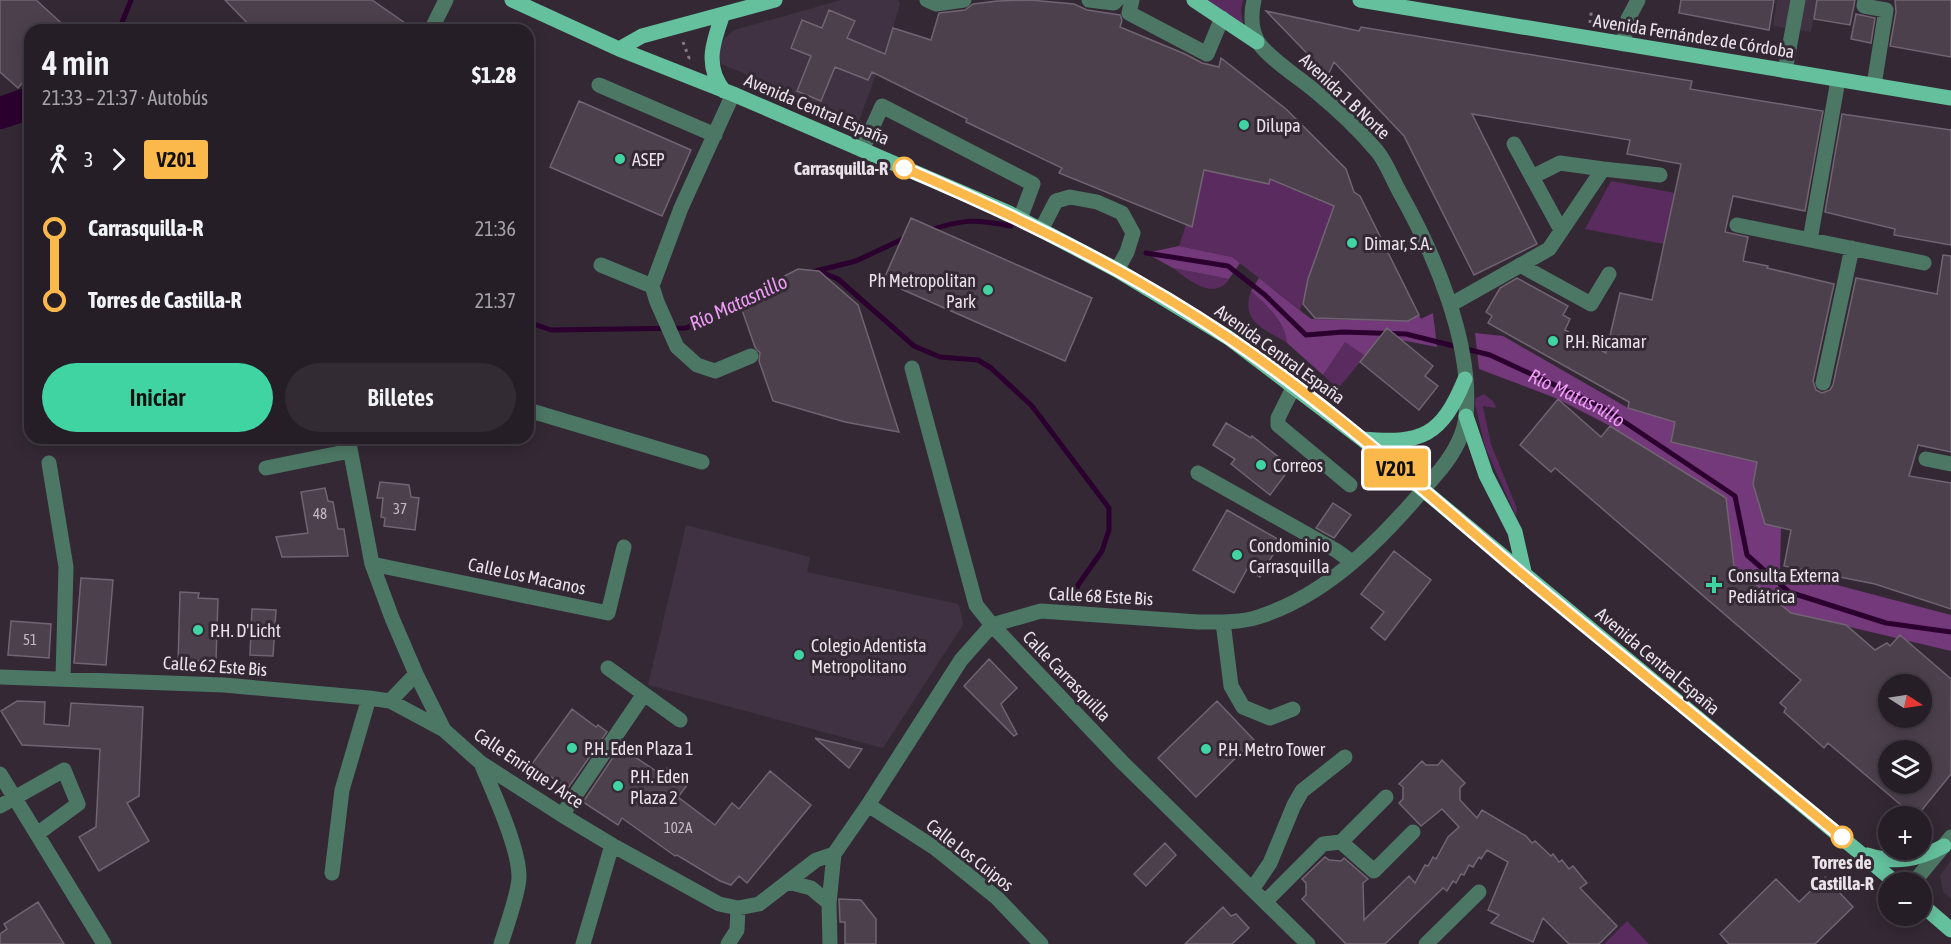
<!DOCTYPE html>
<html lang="es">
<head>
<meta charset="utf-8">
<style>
  :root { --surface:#261e27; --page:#322b33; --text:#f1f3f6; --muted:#a4a2a7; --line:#423c44; --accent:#3fd4a2 }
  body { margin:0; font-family:"Asap Condensed",sans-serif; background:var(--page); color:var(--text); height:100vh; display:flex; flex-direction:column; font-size:22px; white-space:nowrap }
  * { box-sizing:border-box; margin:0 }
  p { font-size:20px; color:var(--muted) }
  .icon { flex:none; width:33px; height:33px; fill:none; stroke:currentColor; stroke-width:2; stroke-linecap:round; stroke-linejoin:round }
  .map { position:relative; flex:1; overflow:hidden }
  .side { position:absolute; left:24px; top:24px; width:510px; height:420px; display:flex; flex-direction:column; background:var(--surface); border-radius:18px; box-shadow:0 3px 15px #0003,0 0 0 2px var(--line) }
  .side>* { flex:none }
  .badge { padding:0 12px; border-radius:4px; font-size:21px; line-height:39px }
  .needle { width:39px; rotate:102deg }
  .buttons { position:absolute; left:1878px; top:674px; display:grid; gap:12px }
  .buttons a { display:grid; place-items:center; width:54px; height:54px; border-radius:50%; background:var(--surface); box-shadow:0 3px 15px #0003,0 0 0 2px var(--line); font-size:30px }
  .map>.badge { position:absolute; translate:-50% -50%; box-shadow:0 0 0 3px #fff }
  .legs { display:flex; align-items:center; gap:9px; height:66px; padding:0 18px; font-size:20px }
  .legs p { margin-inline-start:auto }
  .summary { display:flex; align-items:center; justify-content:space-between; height:102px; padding:0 18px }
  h1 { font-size:33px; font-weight:600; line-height:45px }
  .primary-button { display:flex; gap:12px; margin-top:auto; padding:12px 18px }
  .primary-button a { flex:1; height:69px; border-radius:36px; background:var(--accent); color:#111; font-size:24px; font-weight:600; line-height:69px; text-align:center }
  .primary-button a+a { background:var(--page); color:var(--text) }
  ul { padding:0 18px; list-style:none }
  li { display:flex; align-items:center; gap:21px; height:72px; font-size:22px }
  li i { display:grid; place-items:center; width:9px; height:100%; margin:0 8px; background:currentColor }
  li i::after { content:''; width:15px; height:15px; margin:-8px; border:4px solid; border-radius:50%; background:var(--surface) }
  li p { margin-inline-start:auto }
  li:first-child i { background:linear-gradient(#0000 50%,currentColor 0) }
  li:last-child i { background:linear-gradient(currentColor 50%,#0000 0) }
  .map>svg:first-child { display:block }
  .built { fill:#403242 }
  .green { fill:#5a2b5e }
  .forest { fill:#74397a }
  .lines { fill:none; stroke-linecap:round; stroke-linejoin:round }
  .stream { stroke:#2b002f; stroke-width:5 }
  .river { stroke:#2b002f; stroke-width:32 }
  .building { fill:#4c404d; stroke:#716472; stroke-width:1.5; fill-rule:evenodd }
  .path { stroke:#837a84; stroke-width:3; stroke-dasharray:3 4.5; stroke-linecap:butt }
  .minor { stroke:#4d7765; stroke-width:15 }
  .major { stroke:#65c19d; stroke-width:15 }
  .line-1-casing { stroke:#fff; stroke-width:14 }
  .line-1 { stroke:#fcb94b; stroke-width:9 }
  .poi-dot { fill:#3fd4a2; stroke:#332834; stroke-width:2 }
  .stop-1-dot { fill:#fff; stroke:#fcb94b; stroke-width:3 }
  .labels { text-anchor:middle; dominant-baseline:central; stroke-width:6; stroke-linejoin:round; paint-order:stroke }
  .number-label { font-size:15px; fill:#c2bac2 }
  .street-label { font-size:18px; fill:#e9e2e9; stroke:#332834 }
  .poi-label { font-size:18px; fill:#e9e2e9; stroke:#332834; text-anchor:start }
  .stop-label { font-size:18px; font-weight:bold; fill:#e9e2e9; stroke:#332834; text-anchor:end }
  .water-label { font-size:20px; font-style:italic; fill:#ed9af5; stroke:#332834 }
</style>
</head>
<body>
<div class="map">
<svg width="1951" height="944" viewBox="0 0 1951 944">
  <rect width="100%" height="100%" fill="#332834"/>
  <path class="built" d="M841 0H898L900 4 893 28 859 121 721 64 718 49 724 39 734 30Z
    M1777 0H1817L1811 32 1773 26Z
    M686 525 810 557 807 572 959 604 963 625 883 748 648 685Z
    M1951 860V899L1943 892 1940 876Z"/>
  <path class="green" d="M1203 0H1243L1241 10 1243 24Z
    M1204 170 1269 184 1270 179 1334 206 1300 310 1232 257 1179 246Z
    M1611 181 1675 193 1664 244 1585 229Z
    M1173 268 1229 279C1215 302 1187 279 1173 268Z
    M1251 291C1267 306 1285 321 1287 343 1265 329 1240 322 1251 291Z
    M1345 341 1365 356 1338 389 1323 375Z
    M1484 394 1493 401 1496 408 1483 406 1491 444 1517 509 1516 516 1485 447 1475 404 1476 398Z
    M1627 921 1649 944H1604Z"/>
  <path class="forest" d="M1179 246 1232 257 1240 263 1229 279 1173 268 1146 253Z
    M1259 278 1311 319 1408 321 1419 315 1421 319 1433 313 1437 347 1401 340 1379 338 1365 356 1345 342 1323 375 1287 343C1285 321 1267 306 1251 291Z
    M1475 333 1503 336 1628 408 1675 422 1671 442 1757 462 1753 484 1765 524 1781 528 1780 570 1951 615V651L1791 613 1734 566 1726 498 1610 426 1558 399 1479 369Z"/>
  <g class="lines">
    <g class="stream">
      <path d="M119 30 131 0"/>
      <path d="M928 231C962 219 975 219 1011 226"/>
      <path id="s1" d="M1146 253 1228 266 1265 295 1306 335 1343 332 1406 334 1490 355 1602 407 1735 496 1747 555 1789 592 1886 623 1951 632"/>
      <path d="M819 271 838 279 914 346 940 357 978 360 991 368 1032 406 1109 508V530L1102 551 1078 585 1075 598"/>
      <path d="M812 272 856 261 907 237"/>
      <path d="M528 322 551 330 686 328 740 304 767 287"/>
    </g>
    <path class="river" d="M0 113 30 103"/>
  </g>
  <path class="building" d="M0 0H36L69 30H30V74L18 88 0 72Z
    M225 0H372L415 30H254Z
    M1030 0 1074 4 1087 10 1120 15 1122 20 1120 27 1185 54 1202 63 1219 67 1221 58 1286 109 1346 169 1354 192 1360 196 1419 315 1408 321 1315 318 1303 304 1308 279 1334 206 1270 179 1269 184 1204 170 1192 227 1059 173 1062 168 966 122 967 119 872 72 868 80 835 67 821 101 797 91 811 56 791 48 802 20 822 28 829 10 855 21 847 38 885 54 893 28 931 40 939 13 965 10 973 4 997 1Z
    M1681 0H1774L1769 30 1679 13Z
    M1817 0H1855L1850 25 1814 19Z
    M1895 0H1951V57L1890 46 1896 12Z
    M1266 11 1359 31 1361 27 1692 81 1690 89 1823 111 1805 211 1733 196 1725 232 1748 237 1743 261 1768 266 1767 268 1834 284 1813 381 1816 390 1822 393 1830 390 1833 385 1856 278 1937 294 1943 255 1951 256V452L1918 445 1909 476 1951 483V609L1875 584 1784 566 1791 530 1765 524 1753 484 1757 462 1671 442 1675 422 1628 408 1629 402 1488 323 1492 316 1486 312 1500 288 1517 278 1568 306 1563 315 1570 319 1565 330 1606 353 1620 293 1652 300 1681 164 1627 154 1630 140 1472 114 1537 244 1474 275 1404 136 1334 62 1328 75Z
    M1856 14 1875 18 1871 43 1851 39Z
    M579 101 691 150 662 216 550 167Z
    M1842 114 1951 130V245L1894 235 1895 229 1825 212Z
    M911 218 1092 298 1065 361 883 281Z
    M798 269 819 271 858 305 899 432 845 422 773 401 759 361 760 353 755 347 742 310 767 285Z
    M1387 328 1433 366 1425 376 1438 386 1419 410 1360 362Z
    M1558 399 1601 437 1610 426 1726 498 1734 566 1791 613 1846 625 1875 650 1887 643 1890 646 1900 635 1951 679V774L1917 816H1914L1828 743 1824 748 1784 712 1786 708 1780 703 1801 680 1555 468 1551 472 1520 445ZM1888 684H1922V717H1888ZM1888 750H1922V783H1888Z
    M1226 423 1251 438 1252 436 1291 467 1270 495 1231 464 1235 459 1213 445Z
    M380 482 409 485 411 497 419 498 415 530 384 526 385 518 381 517 383 498H377Z
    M325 488 328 501 333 502 338 529H344L348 556 282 557 276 537 308 533 301 492Z
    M1333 503 1351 515 1334 538 1316 528Z
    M1227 510 1281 541 1260 577 1247 569 1234 593 1193 570Z
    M1394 551 1431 580 1385 640 1371 628 1384 612 1361 594Z
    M81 578 113 580 106 665 74 663Z
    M180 592 199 593 198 598 218 599 216 661H201L178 664Z
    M252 609 276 610 273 656 250 655Z
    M11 621 51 624 49 658 8 655Z
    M989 659 1017 688 1001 704 1017 734 1014 736 964 686Z
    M17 701 45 702 44 724 69 726 71 703 143 707 139 796 127 803 149 841 99 871 79 837 96 827 100 749 22 745 1 711Z
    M1217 701 1254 740 1196 797 1158 758Z
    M572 709 596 727 598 725 607 732 568 788 532 764Z
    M815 738 862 749 849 768Z
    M620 747 662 775 667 768 688 784 678 797 715 825 732 803 739 809 770 771 811 805 747 883 739 876 731 885 720 881 677 855 675 856 622 818 618 825 583 802Z
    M1442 760 1465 783 1460 788V800L1477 818 1482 810 1526 836 1532 843 1535 841 1551 856 1553 854 1559 862 1562 860 1569 869 1573 866 1587 883 1580 888 1617 926 1599 944H1569L1543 918 1533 942 1491 923 1499 915 1488 910 1508 862 1487 850 1481 859 1479 857 1473 867 1469 865 1464 875 1461 874 1456 883 1453 881 1447 891 1443 888 1385 944H1346L1302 899 1306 895V883L1302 879 1325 857 1329 860 1341 861 1344 858 1368 879 1363 883 1364 920 1409 876 1415 883 1425 865 1428 866 1433 857 1436 859 1448 837 1459 827 1442 809 1421 826 1399 803 1403 799V787L1399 784 1422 761 1426 765H1438Z
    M1165 843 1176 855 1146 886 1134 874Z
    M1825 877 1853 907 1815 944H1729L1720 934 1776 879 1799 902Z
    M839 899 861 900 876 919V944H845V922H840Z
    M38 902 64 944H0V934L7 929 4 924Z
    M1223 907 1231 916 1236 914 1249 928 1232 944H1185Z"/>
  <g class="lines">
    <path class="path" d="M1590 23 1591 14 1604 16
      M683 42 689 58 686 60"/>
    <path class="minor" d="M927 0 936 4 964 0
      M1089 0 1114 3 1117 0
      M1132 0 1129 13 1207 54 1222 18
      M1865 0 1864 6 1886 10 1874 85
      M431 30 446 0
      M1623 44 1628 19 1638 0
      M1785 71 1798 0
      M599 85 715 135
      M733 94 681 208 652 286 657 302 677 347 697 365 715 371 751 356
      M1514 144 1561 230
      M862 150 882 106 1033 184 1020 219
      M1532 177 1560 163 1603 169
      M1737 225 1924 263
      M1041 230 1056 201 1070 197 1097 202 1122 213 1133 233 1127 252 1117 270
      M1810 240 1838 80
      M601 265 652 286
      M1520 265 1591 304 1609 274
      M1450 305 1549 249 1603 169 1660 175
      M912 368 976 605 992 625 1122 762 1308 944
      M1823 383 1852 248
      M1294 386 1278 418V425L1350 485
      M528 410 702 462
      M348 438 372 564 392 618 416 674 444 730 481 763 562 815 612 845 719 904 738 908 759 904 816 860 834 854
      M1926 459 1951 464
      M49 463 66 567 63 678
      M266 468 350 451
      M1198 473 1337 551 1352 562
      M372 564 608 613 624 547
      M1223 622 1231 686 1243 707 1270 718 1293 709
      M608 668 680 720
      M0 677 224 685 369 698 390 701 444 730
      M390 701 416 674
      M481 763C493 792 519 847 519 877 519 892 506 928 501 944
      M0 774 104 944
      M868 805 935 848 997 898 1041 944
      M0 806 64 770 78 804 37 834
      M562 815 644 694
      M1341 842 1374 871 1413 832
      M332 873 342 790 369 698
      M788 882 811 888 829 903
      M1914 882 1951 837
      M1253 888 1270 863 1294 805 1302 791 1345 757
      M1266 901 1323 844 1341 842 1386 797
      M583 944 612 845
      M728 944 737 930 738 908
      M830 944 829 903 834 854 868 805 961 660 992 625 1041 611 1198 622C1217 622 1240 623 1258 617 1335 593 1391 528 1441 469 1453 454 1464 435 1466 416 1473 343 1434 253 1399 191 1392 178 1386 162 1377 151 1359 130 1337 109 1315 91 1301 79 1264 55 1257 40 1251 28 1251 13 1254 0
      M1426 944 1479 892"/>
    <path class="major" d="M512 0 619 49 733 94 1009 213 1117 270 1229 338 1362 439 1895 882
      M1194 0 1257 42
      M1360 0 1951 98
      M723 14C713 42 704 66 724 91
      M619 49 642 36 775 0
      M1466 416 1486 475 1515 532 1525 576
      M1362 439C1422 444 1441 437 1465 379
      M1867 855C1895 864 1918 860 1944 846
      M1922 905 1951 930"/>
  </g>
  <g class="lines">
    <defs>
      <path id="line-1" d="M904 168C1016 216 1127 269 1229 338 1333 408 1427 494 1523 575 1629 663 1736 750 1842 837"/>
    </defs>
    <use href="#line-1" class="line-1-casing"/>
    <use href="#line-1" class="line-1"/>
  </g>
  <g class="poi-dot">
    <circle cx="1244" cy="125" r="6"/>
    <circle cx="620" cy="159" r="6"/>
    <circle cx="1352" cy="243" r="6"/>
    <circle cx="988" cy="290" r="6"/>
    <circle cx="1553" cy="341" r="6"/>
    <circle cx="1261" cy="465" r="6"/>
    <circle cx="1237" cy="555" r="6"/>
    <path d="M1711 576h6v6h6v6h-6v6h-6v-6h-6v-6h6z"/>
    <circle cx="198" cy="630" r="6"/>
    <circle cx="799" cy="655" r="6"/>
    <circle cx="572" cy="748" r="6"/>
    <circle cx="1206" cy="749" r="6"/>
    <circle cx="618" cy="786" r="6"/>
  </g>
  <g class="stop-1-dot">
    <circle cx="904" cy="168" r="10"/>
    <circle cx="1842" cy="837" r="10"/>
  </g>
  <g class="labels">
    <g class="number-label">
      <text x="400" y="508">37</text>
      <text x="320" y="513">48</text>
      <text x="30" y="639">51</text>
      <text x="678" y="827">102A</text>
    </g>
    <g class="street-label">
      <text transform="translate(1694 36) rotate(9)">Avenida Fernández de Córdoba</text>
      <text transform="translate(1345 96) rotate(43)">Avenida 1 B Norte</text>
      <text transform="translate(817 109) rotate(23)">Avenida Central España</text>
      <text transform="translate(1280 354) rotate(36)">Avenida Central España</text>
      <text transform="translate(527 576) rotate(12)">Calle Los Macanos</text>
      <text transform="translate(1101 596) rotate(3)">Calle 68 Este Bis</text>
      <text transform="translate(1658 661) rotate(40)">Avenida Central España</text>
      <text transform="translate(215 666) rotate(4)">Calle 62 Este Bis</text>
      <text transform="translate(1067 676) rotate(46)">Calle Carrasquilla</text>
      <text transform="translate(529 768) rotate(34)">Calle Enrique J Arce</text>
      <text transform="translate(970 855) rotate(38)">Calle Los Cuipos</text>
    </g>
    <g class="poi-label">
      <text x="1256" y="125">Dilupa</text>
      <text x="632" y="159">ASEP</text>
      <text x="1364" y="243">Dimar, S.A.</text>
      <text x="976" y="280" text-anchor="end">Ph Metropolitan<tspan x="976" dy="21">Park</tspan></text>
      <text x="1565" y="341">P.H. Ricamar</text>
      <text x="1273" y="465">Correos</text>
      <text x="1249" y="545">Condominio<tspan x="1249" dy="21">Carrasquilla</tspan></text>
      <text x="1728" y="575">Consulta Externa<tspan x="1728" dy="21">Pediátrica</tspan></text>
      <text x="210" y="630">P.H. D'Licht</text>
      <text x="811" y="645">Colegio Adentista<tspan x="811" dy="21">Metropolitano</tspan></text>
      <text x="584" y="748">P.H. Eden Plaza 1</text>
      <text x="1218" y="749">P.H. Metro Tower</text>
      <text x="630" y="776">P.H. Eden<tspan x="630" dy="21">Plaza 2</tspan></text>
    </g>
    <g class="stop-label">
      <text x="888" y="168">Carrasquilla-R</text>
      <text x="1842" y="862" text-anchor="middle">Torres de<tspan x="1842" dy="21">Castilla-R</tspan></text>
    </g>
    <g class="water-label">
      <text transform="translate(738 302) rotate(-25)">Río Matasnillo</text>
      <text stroke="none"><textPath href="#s1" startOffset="471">Río Matasnillo</textPath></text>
    </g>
  </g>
</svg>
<div class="buttons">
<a><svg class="needle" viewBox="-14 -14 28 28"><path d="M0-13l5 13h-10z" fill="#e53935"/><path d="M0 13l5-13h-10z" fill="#a4a2a7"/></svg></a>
<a><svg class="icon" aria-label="layers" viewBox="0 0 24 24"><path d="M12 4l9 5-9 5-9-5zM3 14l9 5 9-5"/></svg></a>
<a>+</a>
<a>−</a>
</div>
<b class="badge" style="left:1396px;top:468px;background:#fcb94b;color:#111">V201</b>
<section class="side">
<div class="summary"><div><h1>4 min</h1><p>21:33 – 21:37 · Autobús</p></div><b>$1.28</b></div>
<div class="legs"><svg class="icon" aria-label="walk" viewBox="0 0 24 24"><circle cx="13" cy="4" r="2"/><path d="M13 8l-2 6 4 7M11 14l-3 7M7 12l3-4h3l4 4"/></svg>3<svg class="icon" aria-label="forward" viewBox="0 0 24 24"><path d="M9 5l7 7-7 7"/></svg><b class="badge" style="background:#fcb94b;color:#111">V201</b></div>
<ul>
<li><i style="color:#fcb94b"></i><b>Carrasquilla-R</b><p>21:36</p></li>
<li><i style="color:#fcb94b"></i><b>Torres de Castilla-R</b><p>21:37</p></li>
</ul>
<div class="primary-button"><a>Iniciar</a><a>Billetes</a></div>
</section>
</div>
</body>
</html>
